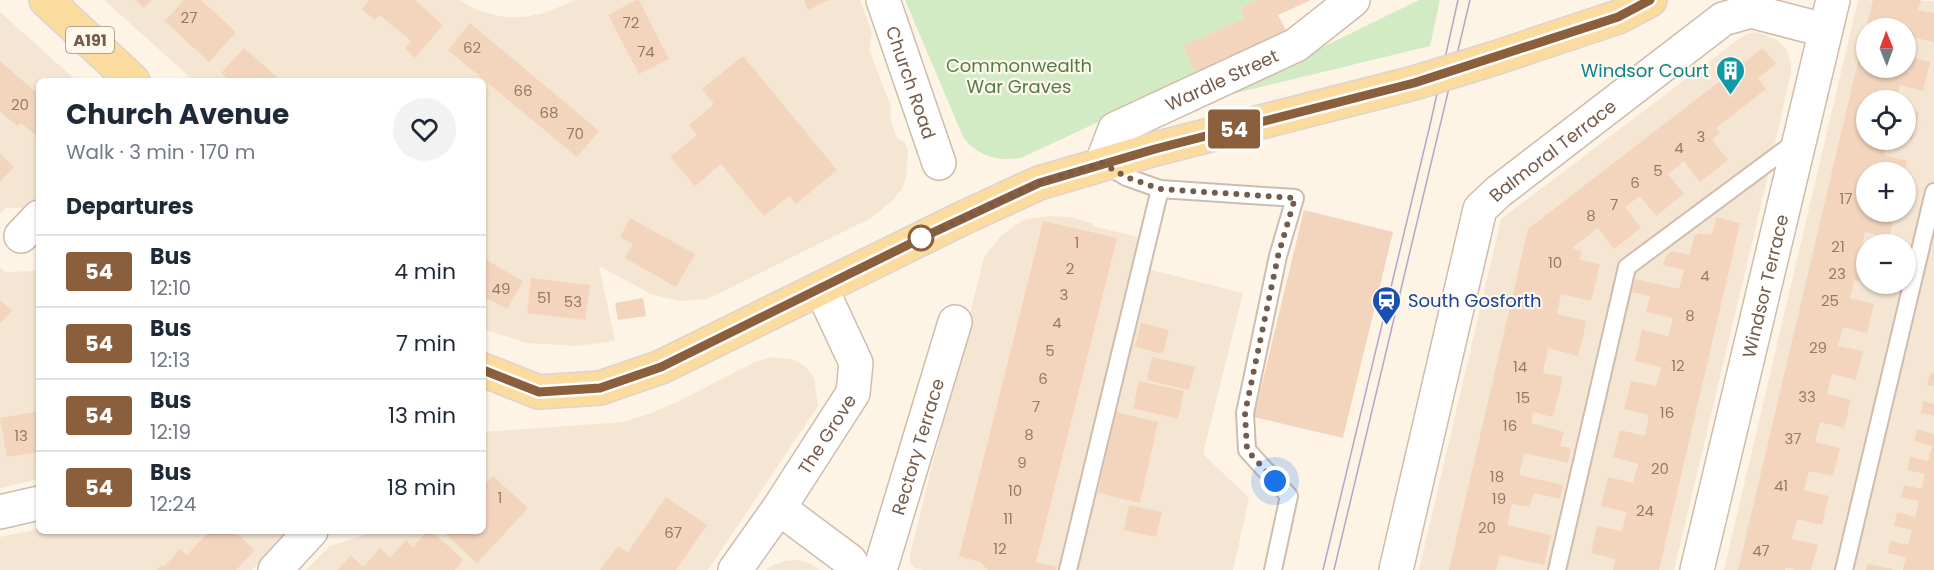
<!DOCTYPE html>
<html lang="en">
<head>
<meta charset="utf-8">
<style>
  :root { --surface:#fff; --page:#f2f2f3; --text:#1f2937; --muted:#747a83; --line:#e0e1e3 }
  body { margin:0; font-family:Poppins,sans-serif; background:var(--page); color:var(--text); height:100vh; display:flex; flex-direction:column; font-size:22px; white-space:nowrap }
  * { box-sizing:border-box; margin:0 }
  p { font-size:20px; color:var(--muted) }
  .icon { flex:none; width:33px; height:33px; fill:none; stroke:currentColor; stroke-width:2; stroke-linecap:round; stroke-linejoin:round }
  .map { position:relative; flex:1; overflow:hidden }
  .side { position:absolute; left:36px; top:78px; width:450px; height:456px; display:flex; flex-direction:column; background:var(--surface); border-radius:9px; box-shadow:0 2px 4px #0004 }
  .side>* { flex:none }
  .badge { padding:0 12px; border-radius:4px; font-size:21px; line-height:39px }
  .needle { width:39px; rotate:359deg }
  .buttons { position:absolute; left:1856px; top:18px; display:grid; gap:12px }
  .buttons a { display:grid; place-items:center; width:60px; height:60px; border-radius:50%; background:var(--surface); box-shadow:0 2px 4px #0004; font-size:30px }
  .you { position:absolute; width:30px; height:30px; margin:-15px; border:4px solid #fff; border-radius:50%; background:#1a73e8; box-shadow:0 0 0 9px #1a73e833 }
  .map>.badge { position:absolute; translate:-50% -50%; box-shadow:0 0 0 3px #fff }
  h2 { padding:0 30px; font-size:22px; line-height:54px }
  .round { display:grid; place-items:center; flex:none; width:63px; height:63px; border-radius:32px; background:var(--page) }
  .summary { display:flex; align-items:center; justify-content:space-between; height:102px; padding:0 30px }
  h1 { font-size:28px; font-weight:700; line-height:45px }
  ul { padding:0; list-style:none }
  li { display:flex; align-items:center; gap:18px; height:72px; padding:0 30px; border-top:2px solid var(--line) }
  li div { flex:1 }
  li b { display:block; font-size:22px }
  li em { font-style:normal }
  li .badge { min-width:66px; font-weight:700; text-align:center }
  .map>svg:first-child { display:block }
  .residential { fill:#f5e6d4; fill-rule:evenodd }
  .green { fill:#d3ebc4 }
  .building { fill:#f3d4bd }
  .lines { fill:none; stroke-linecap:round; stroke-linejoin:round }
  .lane-casing { stroke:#cfbcac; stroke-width:20 }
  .street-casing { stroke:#cfbcac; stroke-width:36 }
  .primary-casing { stroke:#dcd4d0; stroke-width:36 }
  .lane { stroke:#fff; stroke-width:16 }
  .street { stroke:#fff; stroke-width:33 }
  .primary { stroke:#fcdb9e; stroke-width:33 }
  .tram { stroke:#b8a4c7; stroke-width:1.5 }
  .primary-bridge-casing { stroke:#dcd4d0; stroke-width:36; stroke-linecap:butt }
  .primary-bridge { stroke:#fcdb9e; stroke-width:33 }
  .line-casing { stroke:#fff; stroke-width:14 }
  .line { stroke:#8b5e3c; stroke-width:9 }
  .walk { stroke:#775b4a; stroke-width:6; stroke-dasharray:0 10.8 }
  .stop-dot { fill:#fff; stroke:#8b5e3c; stroke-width:3 }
  .labels { text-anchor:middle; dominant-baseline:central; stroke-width:4.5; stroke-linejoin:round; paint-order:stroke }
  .number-label { font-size:15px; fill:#967967 }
  .shield { fill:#fff8ed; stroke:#a08a7b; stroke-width:1.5 }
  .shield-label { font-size:16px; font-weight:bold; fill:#775b4a }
  .park-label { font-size:18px; fill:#527d42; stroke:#fff8ed }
  .culture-label { font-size:18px; fill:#0d838f; stroke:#fff8ed; text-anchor:end }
  .street-label { font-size:18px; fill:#775b4a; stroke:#fff8ed }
  .transit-label { font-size:18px; fill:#164399; stroke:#fff8ed; text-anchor:start }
</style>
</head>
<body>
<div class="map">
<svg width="1934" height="570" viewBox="0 0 1934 570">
  <rect width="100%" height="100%" fill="#fdf4e6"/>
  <path class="residential" d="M104 0H459L477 10 504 17H525L544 13 576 0H860L872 33 869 49 891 107 890 118 897 138 905 142 908 152 906 178 902 189 892 201 871 218 708 299 681 301 666 298 651 294 599 266 615 341 576 346 527 343 483 329V81H194Z
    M1858 0 1934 1V570H1724ZM1866 28H1905V68H1866ZM1866 100H1905V140H1866ZM1866 172H1905V212H1866ZM1866 244H1905V284H1866Z
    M0 12 77 81H39V199L31 208H6L0 214Z
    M1757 32 1777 40 1787 50 1791 64V72L1766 184 1674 570H1419L1501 219 1740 38 1747 34Z
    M1049 216 1070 217 1092 223 1093 226 1142 238 1136 266 1243 293 1203 454 1249 498 1233 570H923L915 568 910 563V555L984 257 1000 237 1012 227 1026 219Z
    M0 267 5 272 36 271 39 268V479L0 488Z
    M772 357 792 359 805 366 814 378 818 406 708 570H306L330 546 376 531H483V432L623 422 649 414 675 403 755 362Z
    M39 529V531H289L252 570H0V537Z
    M798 560 812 564 819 570H766L773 565 786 561Z"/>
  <path class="green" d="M905 0H1257L1240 8 1245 18 1183 46 1197 76 1021 158C998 161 980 157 964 139Z
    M1419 0H1440L1430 46 1220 97Z"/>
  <path class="building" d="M135 0H152L144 8Z
    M184 0H201L236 32 209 62 165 21Z
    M369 0H415L443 25 415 58 405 48 411 41 380 15 375 20 362 9Z
    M636 0H639L669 59 639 74 608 15Z
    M804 0H829L808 10Z
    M1257 0H1311L1278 15 1288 34 1197 76 1183 46 1245 18 1240 8Z
    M1873 0H1921L1918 10 1934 13V42L1912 37 1907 56 1930 62 1923 91 1900 85 1897 100H1866V140H1888L1884 155 1907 161 1904 172H1866V212H1895L1889 238 1865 232 1861 251 1866 252V283L1854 280 1850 298 1874 304 1867 333 1843 327 1838 346 1863 351 1856 380 1832 374 1829 385 1827 394 1851 400 1844 428 1820 422 1815 442 1840 448 1833 476 1809 471 1804 490 1829 496 1822 525 1797 519 1792 539 1818 545 1811 570H1796L1786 567 1785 570H1738L1865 32 1866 68H1905V28H1866Z
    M470 23 599 131 577 157 448 50Z
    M244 48 266 67 281 81H230L221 73Z
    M1763 48 1776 64 1758 78 1766 89 1716 128 1720 133 1712 140 1728 160 1700 182 1684 161 1677 167 1668 174 1684 194 1656 216 1640 196 1625 207 1641 228 1614 249 1598 228 1572 248 1581 251 1580 260 1600 264 1591 301 1561 294 1557 314 1586 321 1583 338 1578 356 1548 348 1543 373 1563 377 1559 392 1553 417 1533 412 1531 423 1564 432 1560 446 1571 448 1568 463 1524 453 1519 475 1563 485 1560 499 1534 493 1529 507 1512 504 1507 525 1551 535 1544 565 1500 555 1496 570H1449L1528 229Z
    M743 56 837 170 796 204 789 196 764 216 721 164 695 186 670 157 697 135 689 125 714 104 702 89Z
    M0 61 39 95V138L21 123 17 126 0 111Z
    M1905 109 1919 112 1912 140 1905 138Z
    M0 154 14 167 0 182Z
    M1304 210 1393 232 1343 438 1254 417Z
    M1716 217 1740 223 1659 570H1613L1615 559 1591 553 1597 526 1622 531 1627 512 1601 506 1608 477 1633 483 1638 464 1613 457 1620 430 1645 436 1649 415 1624 409 1631 381 1656 386 1659 377 1661 367 1635 361 1642 330 1668 336 1673 318 1646 312 1650 296 1632 292 1635 279 1679 289 1684 270 1663 265 1666 256 1672 251 1690 255 1694 237 1699 233 1712 235Z
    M630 218 695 254 676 287 625 258 633 244 620 237Z
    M1043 221 1117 238 1036 562 1057 567 1056 570H988L980 562 959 556Z
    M483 258 523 281 507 309 483 296Z
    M531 278 590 285 585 320 527 313Z
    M643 298 646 316 618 320 615 303Z
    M0 300 12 311 0 324Z
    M1141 323 1169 330 1163 354 1135 347Z
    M1152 357 1195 367 1189 390 1147 380Z
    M1930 373 1934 374V386L1927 385Z
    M1139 381 1184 391 1178 419 1133 408Z
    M1923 401 1934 404V416L1921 413Z
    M39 411V452L7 457 0 418Z
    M1116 412 1158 422 1140 503 1098 493Z
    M1917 429 1934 434V570H1903L1906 557 1888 553 1890 541 1908 545 1912 530 1894 526 1897 512 1915 517 1919 501 1901 497 1904 485 1922 489 1925 474 1907 470 1910 457 1928 461 1932 446 1914 441Z
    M493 476 528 508 477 563 442 531H483V486Z
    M666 497 707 525 676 570H600L618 546 628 552Z
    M1129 505 1162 512 1156 537 1124 530Z
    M210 531H234L255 550 236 570H157L162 565 164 567 180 549 187 555Z
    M427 531H432L463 560 455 570H338L351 555 363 567 380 548 390 558 406 540 413 547Z
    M1868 564 1892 569V570H1866Z"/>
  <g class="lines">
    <defs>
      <path id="lane" d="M1106 165 1126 177 1160 189 1295 198 1278 256 1245 413 1247 450 1289 496 1273 570
        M1068 570 1160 189
        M1557 570 1627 267 1798 140
        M1844 570 1934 192"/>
      <g id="street">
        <path id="s1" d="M883 0 939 163"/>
        <path id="s2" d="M1102 163 1115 129 1296 45 1353 0"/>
        <path d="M21 236 39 217"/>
        <path d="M779 508 850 561 855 570"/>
        <path d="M0 512 39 503"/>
        <path d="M275 570 311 531"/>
        <path id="s3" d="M735 570 779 508 853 393 856 363 821 288"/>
        <path id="s4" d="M880 570 955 322"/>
        <path id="s5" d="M1396 570 1480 209 1498 192 1723 19 1751 11 1824 30"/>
        <path id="s6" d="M1697 570 1833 0"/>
      </g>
      <path id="primary" d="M46 0 133 81
        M1495 58 1618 17 1650 0
        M483 370 539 392 600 388 661 367 961 219 1039 183 1155 149 1414 83"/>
    </defs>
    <use href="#lane" class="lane-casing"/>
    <use href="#street" class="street-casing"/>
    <use href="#primary" class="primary-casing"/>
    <use href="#lane" class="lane"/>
    <use href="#street" class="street"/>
    <use href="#primary" class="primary"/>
    <path class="tram" d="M1323 570 1430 125 1458 0
      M1334 570 1470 0"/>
    <defs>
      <path id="primary-bridge" d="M1414 83 1495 58"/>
    </defs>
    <use href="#primary-bridge" class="primary-bridge-casing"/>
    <use href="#primary-bridge" class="primary-bridge"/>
  </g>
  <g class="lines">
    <defs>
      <path id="line" d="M483 370 539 392 600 388 661 367 934 232 1039 183 1155 149 1414 83 1618 17 1650 0"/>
    </defs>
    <use href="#line" class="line-casing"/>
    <use href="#line" class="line"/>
    <path class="walk" d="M921 238 917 240 1039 183 1102 163 1126 177 1160 189 1295 198 1278 256 1245 413 1247 450 1275 481"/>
  </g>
  <defs>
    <symbol id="building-pin" viewBox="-11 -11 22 30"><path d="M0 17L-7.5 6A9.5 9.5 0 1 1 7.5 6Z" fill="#0f9aa8" stroke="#fff8ed"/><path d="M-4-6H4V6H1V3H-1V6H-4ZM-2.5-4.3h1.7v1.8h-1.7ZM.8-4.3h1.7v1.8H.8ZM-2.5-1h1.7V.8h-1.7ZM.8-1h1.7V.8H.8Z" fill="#fff"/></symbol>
    <symbol id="station-pin" viewBox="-11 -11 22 30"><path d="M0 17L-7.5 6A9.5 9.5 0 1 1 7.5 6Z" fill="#1a4fb4" stroke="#fff8ed"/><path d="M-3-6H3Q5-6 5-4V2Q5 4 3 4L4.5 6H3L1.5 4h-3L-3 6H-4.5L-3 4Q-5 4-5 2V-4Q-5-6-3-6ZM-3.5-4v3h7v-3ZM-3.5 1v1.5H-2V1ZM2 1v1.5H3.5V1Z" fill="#fff"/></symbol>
  </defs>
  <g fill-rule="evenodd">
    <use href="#building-pin" x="1714" y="54" width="33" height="45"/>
    <use href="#station-pin" x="1370" y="284" width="33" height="45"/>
  </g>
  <circle class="stop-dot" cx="921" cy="238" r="12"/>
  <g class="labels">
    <g class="number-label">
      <text x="189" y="17">27</text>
      <text x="631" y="22">72</text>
      <text x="472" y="47">62</text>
      <text x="646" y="51">74</text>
      <text x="523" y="90">66</text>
      <text x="20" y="104">20</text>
      <text x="549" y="112">68</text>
      <text x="575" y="133">70</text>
      <text x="1701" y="136">3</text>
      <text x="1679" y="147">4</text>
      <text x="1658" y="170">5</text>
      <text x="1635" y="182">6</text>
      <text x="1846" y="198">17</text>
      <text x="1614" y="204">7</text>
      <text x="1591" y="215">8</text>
      <text x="1077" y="242">1</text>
      <text x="1838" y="246">21</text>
      <text x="1555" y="262">10</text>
      <text x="1070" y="268">2</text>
      <text x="1837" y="273">23</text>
      <text x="1705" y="275">4</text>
      <text x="501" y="288">49</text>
      <text x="1064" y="294">3</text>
      <text x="544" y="297">51</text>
      <text x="1830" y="300">25</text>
      <text x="573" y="301">53</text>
      <text x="1690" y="315">8</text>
      <text x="1057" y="322">4</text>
      <text x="1818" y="347">29</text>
      <text x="1050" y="350">5</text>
      <text x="1678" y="365">12</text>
      <text x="1520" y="366">14</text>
      <text x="1043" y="378">6</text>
      <text x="1807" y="396">33</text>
      <text x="1523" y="397">15</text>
      <text x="1036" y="406">7</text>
      <text x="1667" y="412">16</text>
      <text x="1510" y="425">16</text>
      <text x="1029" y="434">8</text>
      <text x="21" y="435">13</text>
      <text x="1793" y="438">37</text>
      <text x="1022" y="462">9</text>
      <text x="1660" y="468">20</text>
      <text x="1497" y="476">18</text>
      <text x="1781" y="485">41</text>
      <text x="1015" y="490">10</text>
      <text x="500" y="497">1</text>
      <text x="1499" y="498">19</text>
      <text x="1645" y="510">24</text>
      <text x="1008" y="518">11</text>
      <text x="1487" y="527">20</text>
      <text x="673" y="532">67</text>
      <text x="1000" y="548">12</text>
      <text x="1761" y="550">47</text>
    </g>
    <rect class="shield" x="66" y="27" width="48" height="26" rx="4.5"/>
    <g class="shield-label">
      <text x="90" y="40">A191</text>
    </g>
    <g class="park-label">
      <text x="1019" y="65">Commonwealth<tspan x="1019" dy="21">War Graves</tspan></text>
    </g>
    <g class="culture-label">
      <text x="1709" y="70">Windsor Court</text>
    </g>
    <g class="street-label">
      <text stroke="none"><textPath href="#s2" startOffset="154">Wardle Street</textPath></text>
      <text stroke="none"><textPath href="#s1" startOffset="87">Church Road</textPath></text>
      <text stroke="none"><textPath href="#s5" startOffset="464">Balmoral Terrace</textPath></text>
      <text stroke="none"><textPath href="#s6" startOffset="292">Windsor Terrace</textPath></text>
      <text stroke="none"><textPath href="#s3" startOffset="164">The Grove</textPath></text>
      <text stroke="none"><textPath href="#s4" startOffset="129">Rectory Terrace</textPath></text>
    </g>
    <g class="transit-label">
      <text x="1408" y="300">South Gosforth</text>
    </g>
  </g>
</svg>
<div class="buttons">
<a><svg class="needle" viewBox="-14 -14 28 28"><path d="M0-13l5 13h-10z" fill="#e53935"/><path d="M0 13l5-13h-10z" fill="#747a83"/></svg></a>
<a><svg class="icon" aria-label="locate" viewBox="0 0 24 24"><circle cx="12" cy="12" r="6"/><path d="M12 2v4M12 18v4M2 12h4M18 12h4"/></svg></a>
<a>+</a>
<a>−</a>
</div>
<div class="you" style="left:1275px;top:481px"></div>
<b class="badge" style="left:1234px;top:129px;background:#8b5e3c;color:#fff">54</b>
<section class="side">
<div class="summary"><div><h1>Church Avenue</h1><p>Walk · 3 min · 170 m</p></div><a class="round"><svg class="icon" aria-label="heart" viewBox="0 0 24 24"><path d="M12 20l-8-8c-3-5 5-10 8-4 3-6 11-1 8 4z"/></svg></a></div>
<h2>Departures</h2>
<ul>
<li><span class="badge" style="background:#8b5e3c;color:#fff">54</span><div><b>Bus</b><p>12:10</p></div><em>4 min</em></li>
<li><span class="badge" style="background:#8b5e3c;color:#fff">54</span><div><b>Bus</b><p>12:13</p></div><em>7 min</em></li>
<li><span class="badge" style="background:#8b5e3c;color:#fff">54</span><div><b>Bus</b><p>12:19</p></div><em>13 min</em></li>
<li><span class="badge" style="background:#8b5e3c;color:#fff">54</span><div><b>Bus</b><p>12:24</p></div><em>18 min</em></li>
</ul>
</section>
</div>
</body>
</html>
